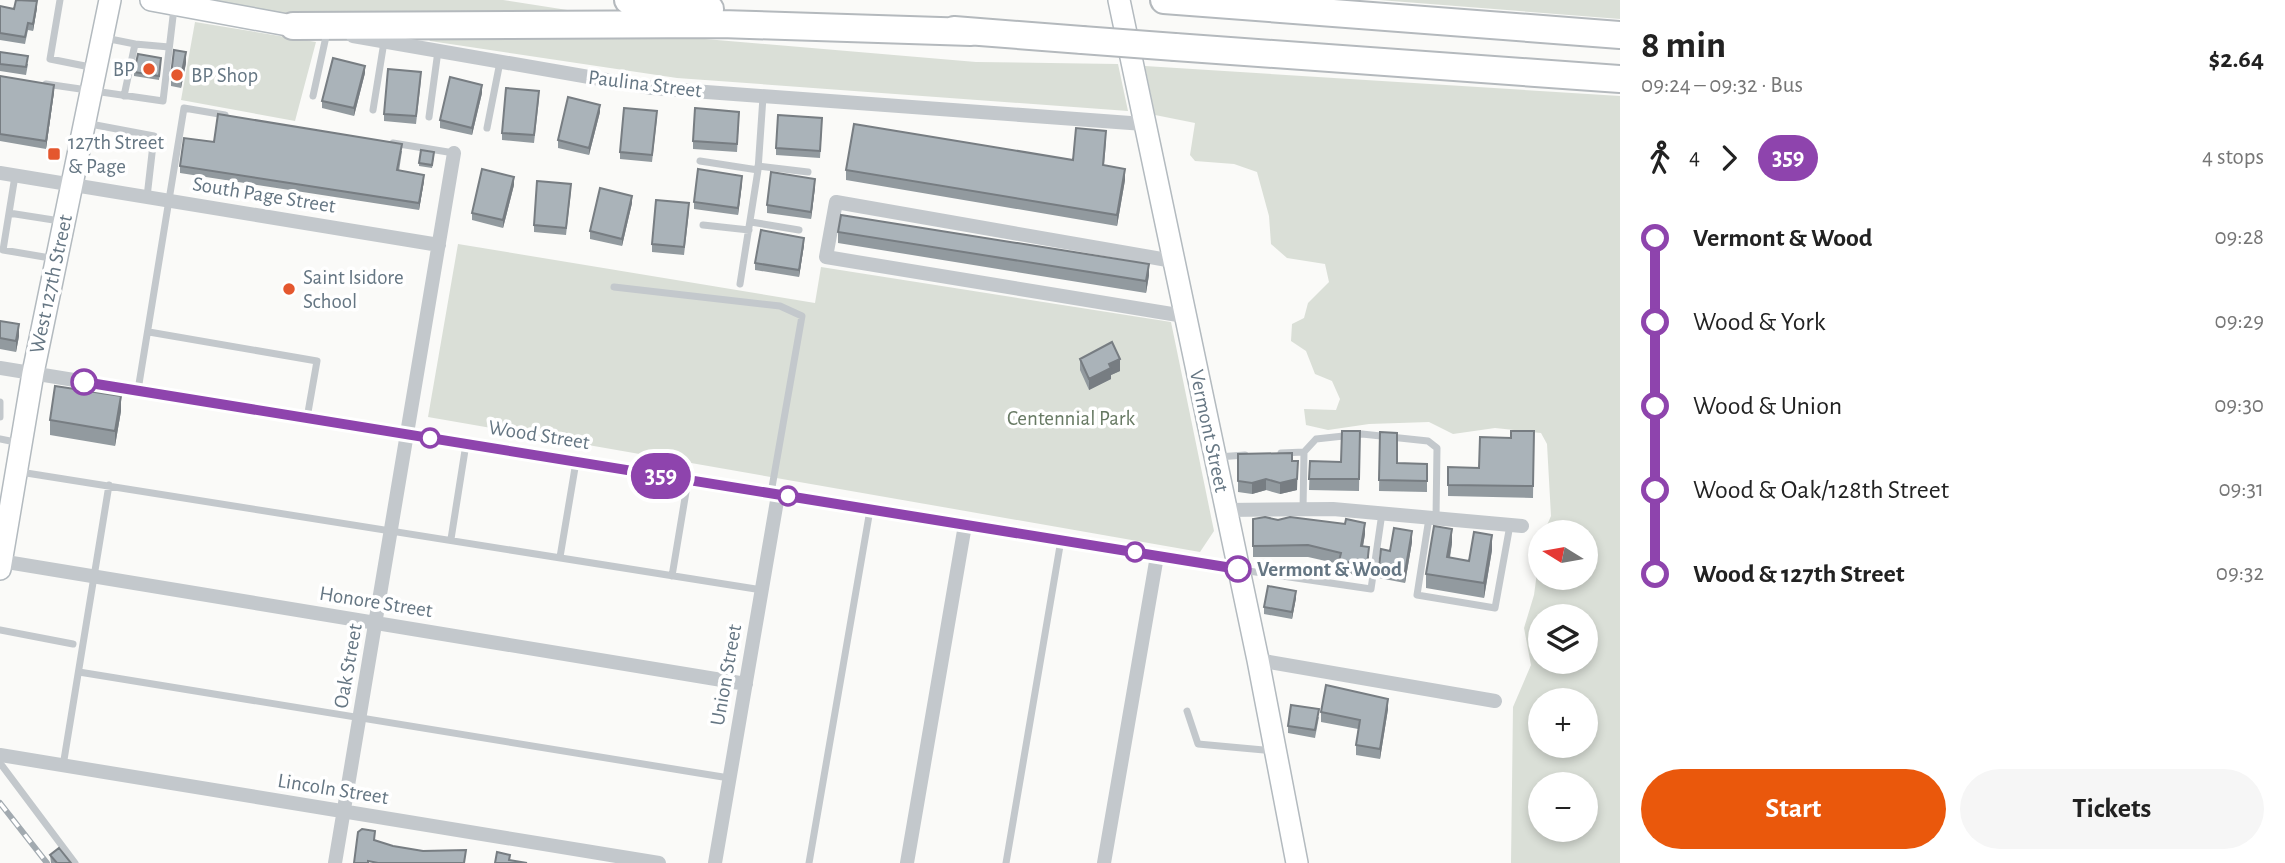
<!DOCTYPE html>
<html lang="en">
<head>
<meta charset="utf-8">
<style>
  :root { --surface:#fff; --page:#f6f6f6; --text:#222; --muted:#767676; --accent:#ea580c }
  body { margin:0; font-family:"Alegreya Sans",sans-serif; background:var(--page); color:var(--text); height:100vh; display:flex; flex-direction:column; font-size:26px; white-space:nowrap }
  * { box-sizing:border-box; margin:0 }
  p { font-size:23px; color:var(--muted) }
  .icon { flex:none; width:38px; height:38px; fill:none; stroke:currentColor; stroke-width:2; stroke-linecap:round; stroke-linejoin:round }
  .map { position:relative; flex:1; overflow:hidden }
  .panel { display:flex; flex-direction:column; background:var(--surface); width:665px }
  .panel>* { flex:none }
  .badge { padding:0 14px; border-radius:23px; font-size:24px; line-height:46px }
  .needle { width:46px; rotate:281deg }
  .buttons { position:absolute; left:1528px; top:520px; display:grid; gap:14px }
  .buttons a { display:grid; place-items:center; width:70px; height:70px; border-radius:50%; background:var(--surface); box-shadow:0 4px 10px #0003; font-size:35px }
  .map>.badge { position:absolute; translate:-50% -50%; box-shadow:0 0 0 4px #fff }
  .legs { display:flex; align-items:center; gap:10px; height:77px; padding:0 21px; font-size:23px }
  .legs p { margin-inline-start:auto }
  .headline { display:flex; align-items:center; justify-content:space-between; height:119px; padding:0 21px }
  h1 { font-size:38px; font-weight:700; line-height:52px }
  .action { display:flex; gap:14px; margin-top:auto; padding:14px 21px }
  .action a { flex:1; height:80px; border-radius:42px; background:var(--accent); color:#fff; font-size:28px; font-weight:700; line-height:80px; text-align:center }
  .action a+a { background:var(--page); color:var(--text) }
  ul { padding:0 21px; list-style:none }
  li { display:flex; align-items:center; gap:24px; height:84px; font-size:26px }
  li i { display:grid; place-items:center; width:10px; height:100%; margin:0 9px; background:currentColor }
  li i::after { content:''; width:18px; height:18px; margin:-9px; border:5px solid; border-radius:50%; background:var(--surface) }
  li p { margin-inline-start:auto }
  li:first-child i { background:linear-gradient(#0000 50%,currentColor 0) }
  li:last-child i { background:linear-gradient(currentColor 50%,#0000 0) }
  main { display:flex; flex:1; min-height:0 }
  .map>svg:first-child { display:block }
  .green { fill:#dadfd7; fill-rule:evenodd }
  .lines { fill:none; stroke-linecap:round; stroke-linejoin:round }
  .secondary-casing { stroke:#b3babf; stroke-width:24 }
  .highway-casing { stroke:#b4b9bd; stroke-width:30 }
  .lane { stroke:#c3c8cc; stroke-width:7 }
  .street { stroke:#c3c8cc; stroke-width:14 }
  .secondary { stroke:#fff; stroke-width:21 }
  .highway { stroke:#fff; stroke-width:26 }
  .rail-casing { stroke:#a2aab0; stroke-width:6 }
  .rail { stroke:#fff; stroke-width:3.5; stroke-dasharray:10; stroke-linecap:butt }
  .highway-bridge-casing { stroke:#b4b9bd; stroke-width:30; stroke-linecap:butt }
  .highway-bridge { stroke:#fff; stroke-width:26 }
  .wall { fill:#929a9f }
  .shaded-wall { fill:#777d82 }
  .building { fill:#aab3b9; stroke:#777d82; stroke-width:2 }
  .line-1-casing { stroke:#fff; stroke-width:16 }
  .line-1 { stroke:#8e44ad; stroke-width:10 }
  .poi-dot { fill:#e4572e; stroke:#fff; stroke-width:2.5 }
  .stop-1-dot { fill:#fff; stroke:#8e44ad; stroke-width:3.5 }
  .labels { text-anchor:middle; dominant-baseline:central; stroke-width:7; stroke-linejoin:round; paint-order:stroke }
  .poi-label { font-size:21px; fill:#657683; stroke:#fff; text-anchor:start }
  .street-label { font-size:21px; fill:#657683; stroke:#fff }
  .park-label { font-size:21px; fill:#687a64; stroke:#fff }
  .stop-label { font-size:21px; font-weight:bold; fill:#657683; stroke:#fff; text-anchor:start }
</style>
</head>
<body>
<main>
<div class="map">
<svg width="1620" height="863" viewBox="0 0 1620 863">
  <rect width="100%" height="100%" fill="#fafaf8"/>
  <path class="green" d="M204 0H503L625 19 302 16Z
    M1379 0H1620V19Z
    M195 22 316 42 295 121 181 100Z
    M426 35H658L976 62 1118 64 1128 111 677 78 430 41Z
    M1145 66 1620 96V863H1511L1513 707 1531 665 1524 628 1534 595 1540 550V578H1586V532H1544L1551 516 1547 444 1541 433 1495 428 1453 434 1429 422 1369 424 1328 430 1306 425 1304 409 1336 410 1340 399 1332 381 1315 374 1306 351 1291 341 1292 324 1304 318 1308 303 1329 282 1325 264 1287 258 1271 244 1269 216 1257 172 1234 164 1195 161 1190 155 1195 123 1155 115ZM1540 616H1586V662H1540ZM1540 700H1586V746H1540ZM1540 784H1586V830H1540Z
    M458 244 815 303 821 267 1171 322 1214 531 1200 552 428 417Z"/>
  <g class="lines">
    <defs>
      <path id="secondary" d="M151 0 293 26
        M1119 0 1258 660 1297 863
        M0 569 33 373 110 0"/>
      <path id="highway" d="M628 0 710 9
        M1164 0 1620 35
        M293 26 721 24 971 32
        M954 30 1082 40
        M1175 47 1620 79"/>
    </defs>
    <use href="#secondary" class="secondary-casing"/>
    <use href="#highway" class="highway-casing"/>
    <path class="lane" d="M60 0 50 59 95 68
      M105 38 135 44 124 96
      M135 44 169 47
      M46 84 163 101 174 8
      M313 96 327 32
      M373 110 384 42
      M429 117 438 51
      M85 123 154 136 147 197
      M487 128 500 62
      M393 143 454 153
      M700 161 758 170
      M758 166 808 172
      M15 176 3 250 56 259
      M9 213 60 221
      M751 222 799 230
      M703 225 749 230
      M740 284 758 170 763 97
      M614 287 780 306 802 316 771 493
      M149 332 317 361 307 418
      M138 390 184 108 225 115
      M0 402V417
      M0 439 20 443
      M1304 452 1316 439 1362 434 1428 441 1437 448 1436 518
      M1281 453 1304 452 1303 509
      M1218 457 1245 455
      M20 472 762 590
      M1429 518 1417 595 1495 608 1510 525
      M451 539 466 444
      M560 557 576 462
      M1242 570 1371 589 1382 513
      M672 576 688 480
      M0 630 73 644
      M79 672 729 778
      M1187 711 1198 744 1274 751
      M0 763 75 863
      M63 766 109 485
      M809 863 870 510
      M1006 863 1061 540"/>
    <path class="street" d="M353 36 652 88 1144 124
      M0 173 439 245
      M1173 261 836 202 826 257 1184 316
      M0 368 1238 569
      M1225 510 1333 509 1522 526
      M0 561 746 684
      M1258 660 1495 701
      M0 755 659 863
      M335 863 454 153
      M715 863 778 495
      M907 863 965 525
      M1104 863 1157 556"/>
    <use href="#secondary" class="secondary"/>
    <use href="#highway" class="highway"/>
    <defs>
      <path id="rail" d="M0 803 47 863"/>
    </defs>
    <use href="#rail" class="rail-casing"/>
    <use href="#rail" class="rail"/>
    <defs>
      <path id="highway-bridge" d="M1082 40 1175 47"/>
    </defs>
    <use href="#highway-bridge" class="highway-bridge-casing"/>
    <use href="#highway-bridge" class="highway-bridge"/>
  </g>
  <path class="wall" d="M0 6 14 9 37 8 33 31 28 30 25 44 0 40Z
    M0 52 28 64 26 75 0 71Z
    M161 62 159 80 134 76V72Z
    M186 63 181 88 171 86V75Z
    M365 73 354 116 322 108V101Z
    M0 76 54 92 46 149 0 141Z
    M421 80 416 124 384 121V114Z
    M482 93 472 135 440 128V120Z
    M539 99 534 143 502 140V133Z
    M600 112 589 155 558 148V140Z
    M657 118 652 162 620 159V152Z
    M739 119 737 152 693 149V141Z
    M822 126 820 158 776 155V148Z
    M214 142 402 151 399 171 424 181 419 210 180 173V166Z
    M1106 142 1104 165 1125 180 1117 226 846 180V170L1073 160Z
    M434 156 432 168 419 166V163Z
    M742 183 738 215 694 209V202Z
    M514 185 503 228 472 220V213Z
    M815 187 811 219 767 213V205Z
    M571 191 566 235 534 232V225Z
    M632 203 622 246 590 239V231Z
    M689 211 684 255 652 252V244Z
    M838 232 1149 275 1146 293 838 243Z
    M804 245 799 277 755 270V263Z
    M0 321 19 336 16 352 0 349Z
    M1080 359 1120 371 1111 375V379L1089 390 1080 370Z
    M121 411 115 446 50 435V420Z
    M1360 431 1359 491 1309 490 1310 461 1341 462Z
    M1534 431 1533 498 1448 496V467L1479 468 1511 438Z
    M1380 432 1397 463 1427 464V492L1379 491Z
    M1238 454 1292 461 1297 490 1280 494 1266 490 1252 494 1238 492Z
    M1253 519 1278 520 1365 534 1363 546 1369 559 1367 576 1339 573V564L1308 557H1253Z
    M1412 542 1405 583 1379 578V567L1390 551Z
    M1452 543 1450 558 1469 561 1492 550 1484 598 1426 588V574Z
    M1296 598 1292 619 1264 614V607Z
    M1388 709 1380 759 1356 755V745L1358 729 1321 722V712Z
    M1319 717 1315 738 1288 733V726Z
    M50 855 71 863H51Z"/>
  <path class="shaded-wall" d="M37 1V8L33 31V24Z
    M186 52V63L181 88V77Z
    M365 66V73L354 116V108Z
    M54 85V92L46 149V141Z
    M482 85V93L472 135V128Z
    M600 105V112L589 155V148Z
    M1125 169V180L1117 226V215Z
    M424 175V181L419 210V203Z
    M742 176V183L738 215V208Z
    M514 177V185L503 228V220Z
    M815 179V187L811 219V212Z
    M632 196V203L622 246V239Z
    M804 238V245L799 277V270Z
    M1149 264V275L1146 293V281Z
    M19 324V336L16 352V341Z
    M1120 359V371L1111 375V379L1089 390V379L1109 364Z
    M121 396V411L115 446V431Z
    M1298 461 1297 490 1280 494V483Z
    M1266 479V490L1252 494V483Z
    M1365 523V534L1361 557V546Z
    M1452 529V543L1447 572V557Z
    M1412 531V542L1405 583V572Z
    M1492 535V550L1484 598V583Z
    M1369 547V559L1367 576V565Z
    M1296 591V598L1292 619V612Z
    M1388 699V709L1380 759V749Z"/>
  <path class="building" d="M16 0 37 1 33 24 28 23 25 37 0 33V6L14 9Z
    M174 50 186 52 181 77 171 75Z
    M0 52 28 56 26 67 0 64Z
    M138 54 161 58 159 76 134 72Z
    M333 58 365 66 354 108 322 101Z
    M388 69 421 72 416 116 384 114Z
    M0 76 54 85 46 141 0 134Z
    M450 77 482 85 472 128 440 120Z
    M506 88 539 91 534 135 502 133Z
    M568 97 600 105 589 148 558 140Z
    M624 108 657 111 652 155 620 152Z
    M695 108 739 112 737 144 693 141Z
    M218 114 402 144 397 170 424 175 419 203 180 166 184 138 214 142Z
    M778 115 822 118 820 151 776 148Z
    M854 124 1073 160 1076 128 1106 131 1103 165 1125 169 1117 215 846 170Z
    M421 150 434 152 432 165 419 163Z
    M482 169 514 177 503 220 472 213Z
    M698 169 742 176 738 208 694 202Z
    M771 172 815 179 811 212 767 205Z
    M537 181 571 184 566 228 534 225Z
    M600 188 632 196 622 239 590 231Z
    M656 200 689 203 684 247 652 244Z
    M841 215 1149 264 1146 281 838 232Z
    M761 230 804 238 799 270 755 263Z
    M0 321 19 324 16 341 0 338Z
    M1112 342 1120 359 1109 364 1111 368 1089 379 1080 359Z
    M55 386 121 396 115 431 50 420Z
    M1342 431H1360L1359 479H1309L1310 461 1341 462Z
    M1511 431H1534L1533 486 1448 485V467L1479 468 1480 437 1511 438Z
    M1380 432 1397 433V463L1427 464V481L1379 480Z
    M1292 453V461H1298L1297 479 1280 483 1266 479 1252 483 1238 481V454Z
    M1265 517 1278 520 1290 517 1345 524 1346 519 1365 523 1361 546 1369 547 1367 565 1339 561 1341 553 1308 545 1253 546V519Z
    M1434 526 1452 529 1447 557 1469 561 1474 532 1492 535 1484 583 1426 574Z
    M1394 528 1412 531 1405 572 1379 567 1381 549 1390 551Z
    M1268 586 1296 591 1292 612 1264 607Z
    M1326 685 1388 699 1380 749 1356 745 1360 720 1321 712Z
    M1291 705 1319 709 1315 730 1288 726Z
    M362 829 375 831 374 840 393 846 423 851 466 850 464 863H378L368 861V863H354L358 832Z
    M59 848 71 863H57L50 855Z
    M497 852 510 855 509 860 527 863H495Z"/>
  <g class="lines">
    <defs>
      <path id="line-1" d="M84 382 1238 569"/>
    </defs>
    <use href="#line-1" class="line-1-casing"/>
    <use href="#line-1" class="line-1"/>
  </g>
  <g class="poi-dot">
    <circle cx="149" cy="69" r="7"/>
    <circle cx="177" cy="75" r="7"/>
    <rect x="47" y="147" width="14" height="14" rx="3.5"/>
    <circle cx="289" cy="289" r="7"/>
  </g>
  <g class="stop-1-dot">
    <circle cx="84" cy="382" r="12"/>
    <circle cx="430" cy="438" r="9"/>
    <circle cx="788" cy="496" r="9"/>
    <circle cx="1135" cy="552" r="9"/>
    <circle cx="1238" cy="569" r="12"/>
  </g>
  <g class="labels">
    <g class="poi-label">
      <text x="135" y="69" text-anchor="end">BP</text>
      <text x="191" y="75">BP Shop</text>
      <text x="68" y="142">127th Street<tspan x="68" dy="24">&amp; Page</tspan></text>
      <text x="303" y="277">Saint Isidore<tspan x="303" dy="24">School</tspan></text>
    </g>
    <g class="street-label">
      <text transform="translate(645 84) rotate(7)">Paulina Street</text>
      <text transform="translate(264 195) rotate(9)">South Page Street</text>
      <text transform="translate(51 284) rotate(-78)">West 127th Street</text>
      <text transform="translate(1209 431) rotate(78)">Vermont Street</text>
      <text transform="translate(539 435) rotate(9)">Wood Street</text>
      <text transform="translate(376 602) rotate(9)">Honore Street</text>
      <text transform="translate(348 666) rotate(-80)">Oak Street</text>
      <text transform="translate(726 675) rotate(-80)">Union Street</text>
      <text transform="translate(333 789) rotate(9)">Lincoln Street</text>
    </g>
    <g class="park-label">
      <text x="1071" y="418">Centennial Park</text>
    </g>
    <g class="stop-label">
      <text x="1257" y="569">Vermont &amp; Wood</text>
    </g>
  </g>
</svg>
<div class="buttons">
<a><svg class="needle" viewBox="-14 -14 28 28"><path d="M0-13l5 13h-10z" fill="#e53935"/><path d="M0 13l5-13h-10z" fill="#767676"/></svg></a>
<a><svg class="icon" aria-label="layers" viewBox="0 0 24 24"><path d="M12 4l9 5-9 5-9-5zM3 14l9 5 9-5"/></svg></a>
<a>+</a>
<a>−</a>
</div>
<b class="badge" style="left:661px;top:476px;background:#8e44ad;color:#fff">359</b>
</div>
<section class="panel">
<div class="headline"><div><h1>8 min</h1><p>09:24 – 09:32 · Bus</p></div><b>$2.64</b></div>
<div class="legs"><svg class="icon" aria-label="walk" viewBox="0 0 24 24"><circle cx="13" cy="4" r="2"/><path d="M13 8l-2 6 4 7M11 14l-3 7M7 12l3-4h3l4 4"/></svg>4<svg class="icon" aria-label="forward" viewBox="0 0 24 24"><path d="M9 5l7 7-7 7"/></svg><b class="badge" style="background:#8e44ad;color:#fff">359</b><p>4 stops</p></div>
<ul>
<li><i style="color:#8e44ad"></i><b>Vermont &amp; Wood</b><p>09:28</p></li>
<li><i style="color:#8e44ad"></i><span>Wood &amp; York</span><p>09:29</p></li>
<li><i style="color:#8e44ad"></i><span>Wood &amp; Union</span><p>09:30</p></li>
<li><i style="color:#8e44ad"></i><span>Wood &amp; Oak/128th Street</span><p>09:31</p></li>
<li><i style="color:#8e44ad"></i><b>Wood &amp; 127th Street</b><p>09:32</p></li>
</ul>
<div class="action"><a>Start</a><a>Tickets</a></div>
</section>
</main>
</body>
</html>
